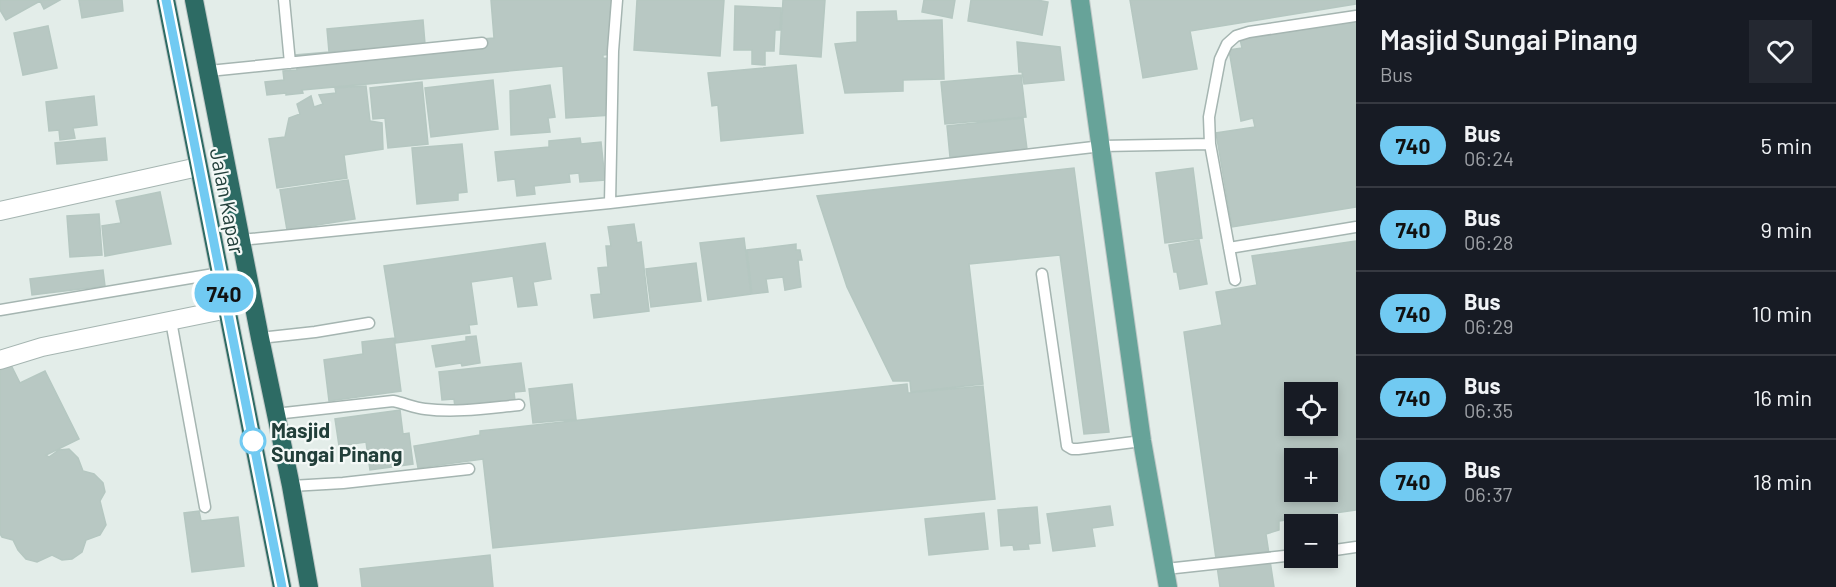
<!DOCTYPE html>
<html lang="en">
<head>
<meta charset="utf-8">
<style>
  :root { --surface:#171b24; --page:#242831; --text:#f1f3f6; --muted:#9ea1a6; --line:#363941 }
  body { margin:0; font-family:Barlow,sans-serif; background:var(--page); color:var(--text); height:100vh; display:flex; flex-direction:column; font-size:22px; white-space:nowrap }
  * { box-sizing:border-box; margin:0 }
  p { font-size:20px; color:var(--muted) }
  .icon { flex:none; width:33px; height:33px; fill:none; stroke:currentColor; stroke-width:2; stroke-linecap:round; stroke-linejoin:round }
  .map { position:relative; flex:1; overflow:hidden }
  .details { display:flex; flex-direction:column; background:var(--surface); width:480px }
  .details>* { flex:none }
  .badge { padding:0 12px; border-radius:20px; font-size:21px; line-height:39px }
  .controls { position:absolute; left:1284px; top:382px; display:grid; gap:12px }
  .controls a { display:grid; place-items:center; width:54px; height:54px; border-radius:0px; background:var(--surface); box-shadow:0 3px 9px #0003; font-size:30px }
  .map>.badge { position:absolute; translate:-50% -50%; box-shadow:0 0 0 3px #fff }
  .round { display:grid; place-items:center; flex:none; width:63px; height:63px; border-radius:0px; background:var(--page) }
  .overview { display:flex; align-items:center; justify-content:space-between; height:102px; padding:0 24px }
  h1 { font-size:28px; font-weight:600; line-height:45px }
  ul { padding:0; list-style:none }
  li { display:flex; align-items:center; gap:18px; height:84px; padding:0 24px; border-top:2px solid var(--line) }
  li div { flex:1 }
  li b { display:block; font-size:22px }
  li em { font-style:normal }
  li .badge { min-width:66px; font-weight:700; text-align:center }
  main { display:flex; flex:1; min-height:0 }
  .map>svg:first-child { display:block }
  .building { fill:#b8c8c3; stroke:#b5c7c1; stroke-width:1.5; fill-rule:evenodd }
  .lines { fill:none; stroke-linecap:round; stroke-linejoin:round }
  .lane-casing { stroke:#a5b5b1; stroke-width:13 }
  .street-casing { stroke:#a5b5b1; stroke-width:20 }
  .primary-casing { stroke:#c1c9c8; stroke-width:20 }
  .highway-casing { stroke:#c1c9c8; stroke-width:20 }
  .lane { stroke:#fff; stroke-width:10 }
  .street { stroke:#fff; stroke-width:18 }
  .primary { stroke:#67a399; stroke-width:18 }
  .highway { stroke:#2d6b64; stroke-width:18 }
  .line-casing { stroke:#fff; stroke-width:14 }
  .line { stroke:#71caf2; stroke-width:9 }
  .stop-dot { fill:#fff; stroke:#71caf2; stroke-width:3 }
  .labels { text-anchor:middle; dominant-baseline:central; stroke-width:4.5; stroke-linejoin:round; paint-order:stroke }
  .street-label { font-size:21px; fill:#223f3a; stroke:#f4f9f7 }
  .stop-label { font-size:21px; font-weight:bold; fill:#223f3a; stroke:#f4f9f7; text-anchor:start }
</style>
</head>
<body>
<main>
<div class="map">
<svg width="1356" height="587" viewBox="0 0 1356 587">
  <rect width="100%" height="100%" fill="#e3ede9"/>
  <path class="building" d="M0 0H60L44 9 40 1 6 20 0 10Z
    M79 0H122L123 11 82 18Z
    M491 0H617L613 54 603 55V58L615 59 612 115 566 118 563 66 302 90 303 93 286 95V93L267 95 265 82 284 80 283 71 297 70 295 55 494 38Z
    M637 0H724L720 56 634 50Z
    M783 0H825L821 57 780 54Z
    M924 0H955L952 18 922 12Z
    M971 0H1037L1048 2 1042 35 968 21Z
    M1130 0H1356V4L1190 31 1197 69 1143 78Z
    M735 6 781 8 780 30H775L774 51H765V65L752 64V50H734Z
    M896 11 897 21 942 20 944 79 903 80V91L845 93 835 44 857 42V12Z
    M423 20 425 44 329 52 327 29Z
    M1356 20V207L1232 227 1216 133 1255 127 1253 118 1241 121 1229 50 1242 48 1240 39Z
    M48 26 57 68 23 75 14 33Z
    M1017 42 1060 47 1064 80 1024 84 1022 72H1019Z
    M796 65 803 133 721 141 718 105 712 106 708 73Z
    M1021 75 1026 117 945 124 941 82Z
    M493 80 498 129 431 137 425 88Z
    M422 82 428 144 388 148 385 118 373 119 370 88Z
    M550 85 555 117 548 118 550 132 511 135 510 91Z
    M366 86 370 121 382 123 383 149 344 155 347 178 277 188 269 139 285 137 289 118 300 114 297 104 311 96 314 107 323 104 319 95 336 93 335 88Z
    M94 96 97 125 73 128 75 138 60 140 59 130 49 131 46 102Z
    M1023 118 1027 149 950 157 947 126Z
    M105 138 107 160 57 164 55 143Z
    M580 138 581 144 601 142 605 180 580 182 579 173 569 174 570 182 534 186 535 194 517 196 515 179 498 181 495 152 549 147V141Z
    M462 144 467 192 458 193V200L417 204 412 148Z
    M1074 168 1109 432 1084 434 1060 255 969 264 983 384 911 392 910 381H893L847 287 817 196Z
    M1193 168 1202 238 1165 243 1156 173Z
    M348 180 355 219 287 230 280 190Z
    M160 192 171 244 105 256 102 226 121 223 116 201Z
    M99 214 102 255 70 257 67 216Z
    M634 224 637 243 641 242 649 311 594 318 591 295 601 294 598 268 608 267 606 246H611L608 227Z
    M744 238 751 294 708 300 700 243Z
    M1199 240 1207 284 1180 289 1177 272H1174L1169 245Z
    M1356 241V510L1279 521V530L1266 534 1274 587H1220L1184 332 1222 325 1216 292 1257 285 1252 256ZM1294 393H1328V426H1294ZM1294 459H1328V492H1294Z
    M545 243 551 279 533 282 537 305 518 307 513 276 471 282 477 324 469 325 470 333 396 343 384 266Z
    M796 244V250H800L802 260H798L801 287 785 290 783 277 766 279 768 292 752 294 747 250Z
    M696 263 701 301 651 307 646 269Z
    M103 270 105 286 32 295 30 279Z
    M476 336 480 363 462 366 461 363 436 367 432 346 466 341V337Z
    M394 338 401 391 329 401 324 360 363 354 362 342Z
    M521 363 525 391 514 392 515 401 455 408 454 399 442 400 439 372Z
    M11 365 20 383 45 371 79 439 46 455 49 457 59 450 69 449 78 458 83 471 94 474 103 483 105 492 100 501 106 525 100 535 86 540 82 552 72 559 62 560 52 555 37 562 26 559 18 550 13 540 2 537 0 534V370Z
    M572 384 576 419 533 423 529 389Z
    M907 384 908 393 983 386 995 499 493 548 483 459 418 468 414 446 480 435V431Z
    M400 410 403 434 409 433 413 464 370 470 366 442 339 446 335 419Z
    M1110 506 1113 525 1092 528 1095 546 1053 551 1047 514Z
    M1037 507 1040 543 1028 544 1029 549 1014 550 1013 545 1001 546 998 510Z
    M199 511 201 521 238 517 244 566 192 572 184 513Z
    M984 513 988 549 929 555 925 519Z
    M490 555 493 587H362L360 569Z"/>
  <g class="lines">
    <defs>
      <path id="lane" d="M284 0 290 63
        M209 71 482 43
        M610 203 613 51 617 0
        M241 240 610 203 1102 146 1210 144
        M1229 248 1356 227
        M1042 274 1067 446 1072 449H1078L1142 441
        M1235 280 1210 144 1209 117 1220 59 1227 44 1236 36 1249 32 1356 16
        M0 310 220 273
        M171 321 205 507
        M260 338 315 332 369 323
        M275 414 393 401C404 403 414 408 425 409 456 413 488 408 519 405
        M291 486 343 483 469 469
        M1328 551 1356 547
        M1166 569 1294 555"/>
      <path id="street" d="M0 211 198 167
        M0 360 42 347 228 309"/>
      <path id="primary" d="M1080 0 1142 441 1168 587"/>
      <path id="highway" d="M166 0 282 587
        M194 0 260 338 291 486 309 587"/>
    </defs>
    <use href="#lane" class="lane-casing"/>
    <use href="#street" class="street-casing"/>
    <use href="#primary" class="primary-casing"/>
    <use href="#highway" class="highway-casing"/>
    <use href="#lane" class="lane"/>
    <use href="#street" class="street"/>
    <use href="#primary" class="primary"/>
    <use href="#highway" class="highway"/>
  </g>
  <g class="lines">
    <defs>
      <path id="line" d="M166 0 282 587"/>
    </defs>
    <use href="#line" class="line-casing"/>
    <use href="#line" class="line"/>
  </g>
  <circle class="stop-dot" cx="253" cy="441" r="12"/>
  <g class="labels">
    <g class="street-label">
      <text transform="translate(228 201) rotate(79)">Jalan Kapar</text>
    </g>
    <g class="stop-label">
      <text x="271" y="429">Masjid<tspan x="271" dy="24">Sungai Pinang</tspan></text>
    </g>
  </g>
</svg>
<div class="controls">
<a><svg class="icon" aria-label="locate" viewBox="0 0 24 24"><circle cx="12" cy="12" r="6"/><path d="M12 2v4M12 18v4M2 12h4M18 12h4"/></svg></a>
<a>+</a>
<a>−</a>
</div>
<b class="badge" style="left:224px;top:293px;background:#71caf2;color:#111">740</b>
</div>
<section class="details">
<div class="overview"><div><h1>Masjid Sungai Pinang</h1><p>Bus</p></div><a class="round"><svg class="icon" aria-label="heart" viewBox="0 0 24 24"><path d="M12 20l-8-8c-3-5 5-10 8-4 3-6 11-1 8 4z"/></svg></a></div>
<ul>
<li><span class="badge" style="background:#71caf2;color:#111">740</span><div><b>Bus</b><p>06:24</p></div><em>5 min</em></li>
<li><span class="badge" style="background:#71caf2;color:#111">740</span><div><b>Bus</b><p>06:28</p></div><em>9 min</em></li>
<li><span class="badge" style="background:#71caf2;color:#111">740</span><div><b>Bus</b><p>06:29</p></div><em>10 min</em></li>
<li><span class="badge" style="background:#71caf2;color:#111">740</span><div><b>Bus</b><p>06:35</p></div><em>16 min</em></li>
<li><span class="badge" style="background:#71caf2;color:#111">740</span><div><b>Bus</b><p>06:37</p></div><em>18 min</em></li>
</ul>
</section>
</main>
</body>
</html>
